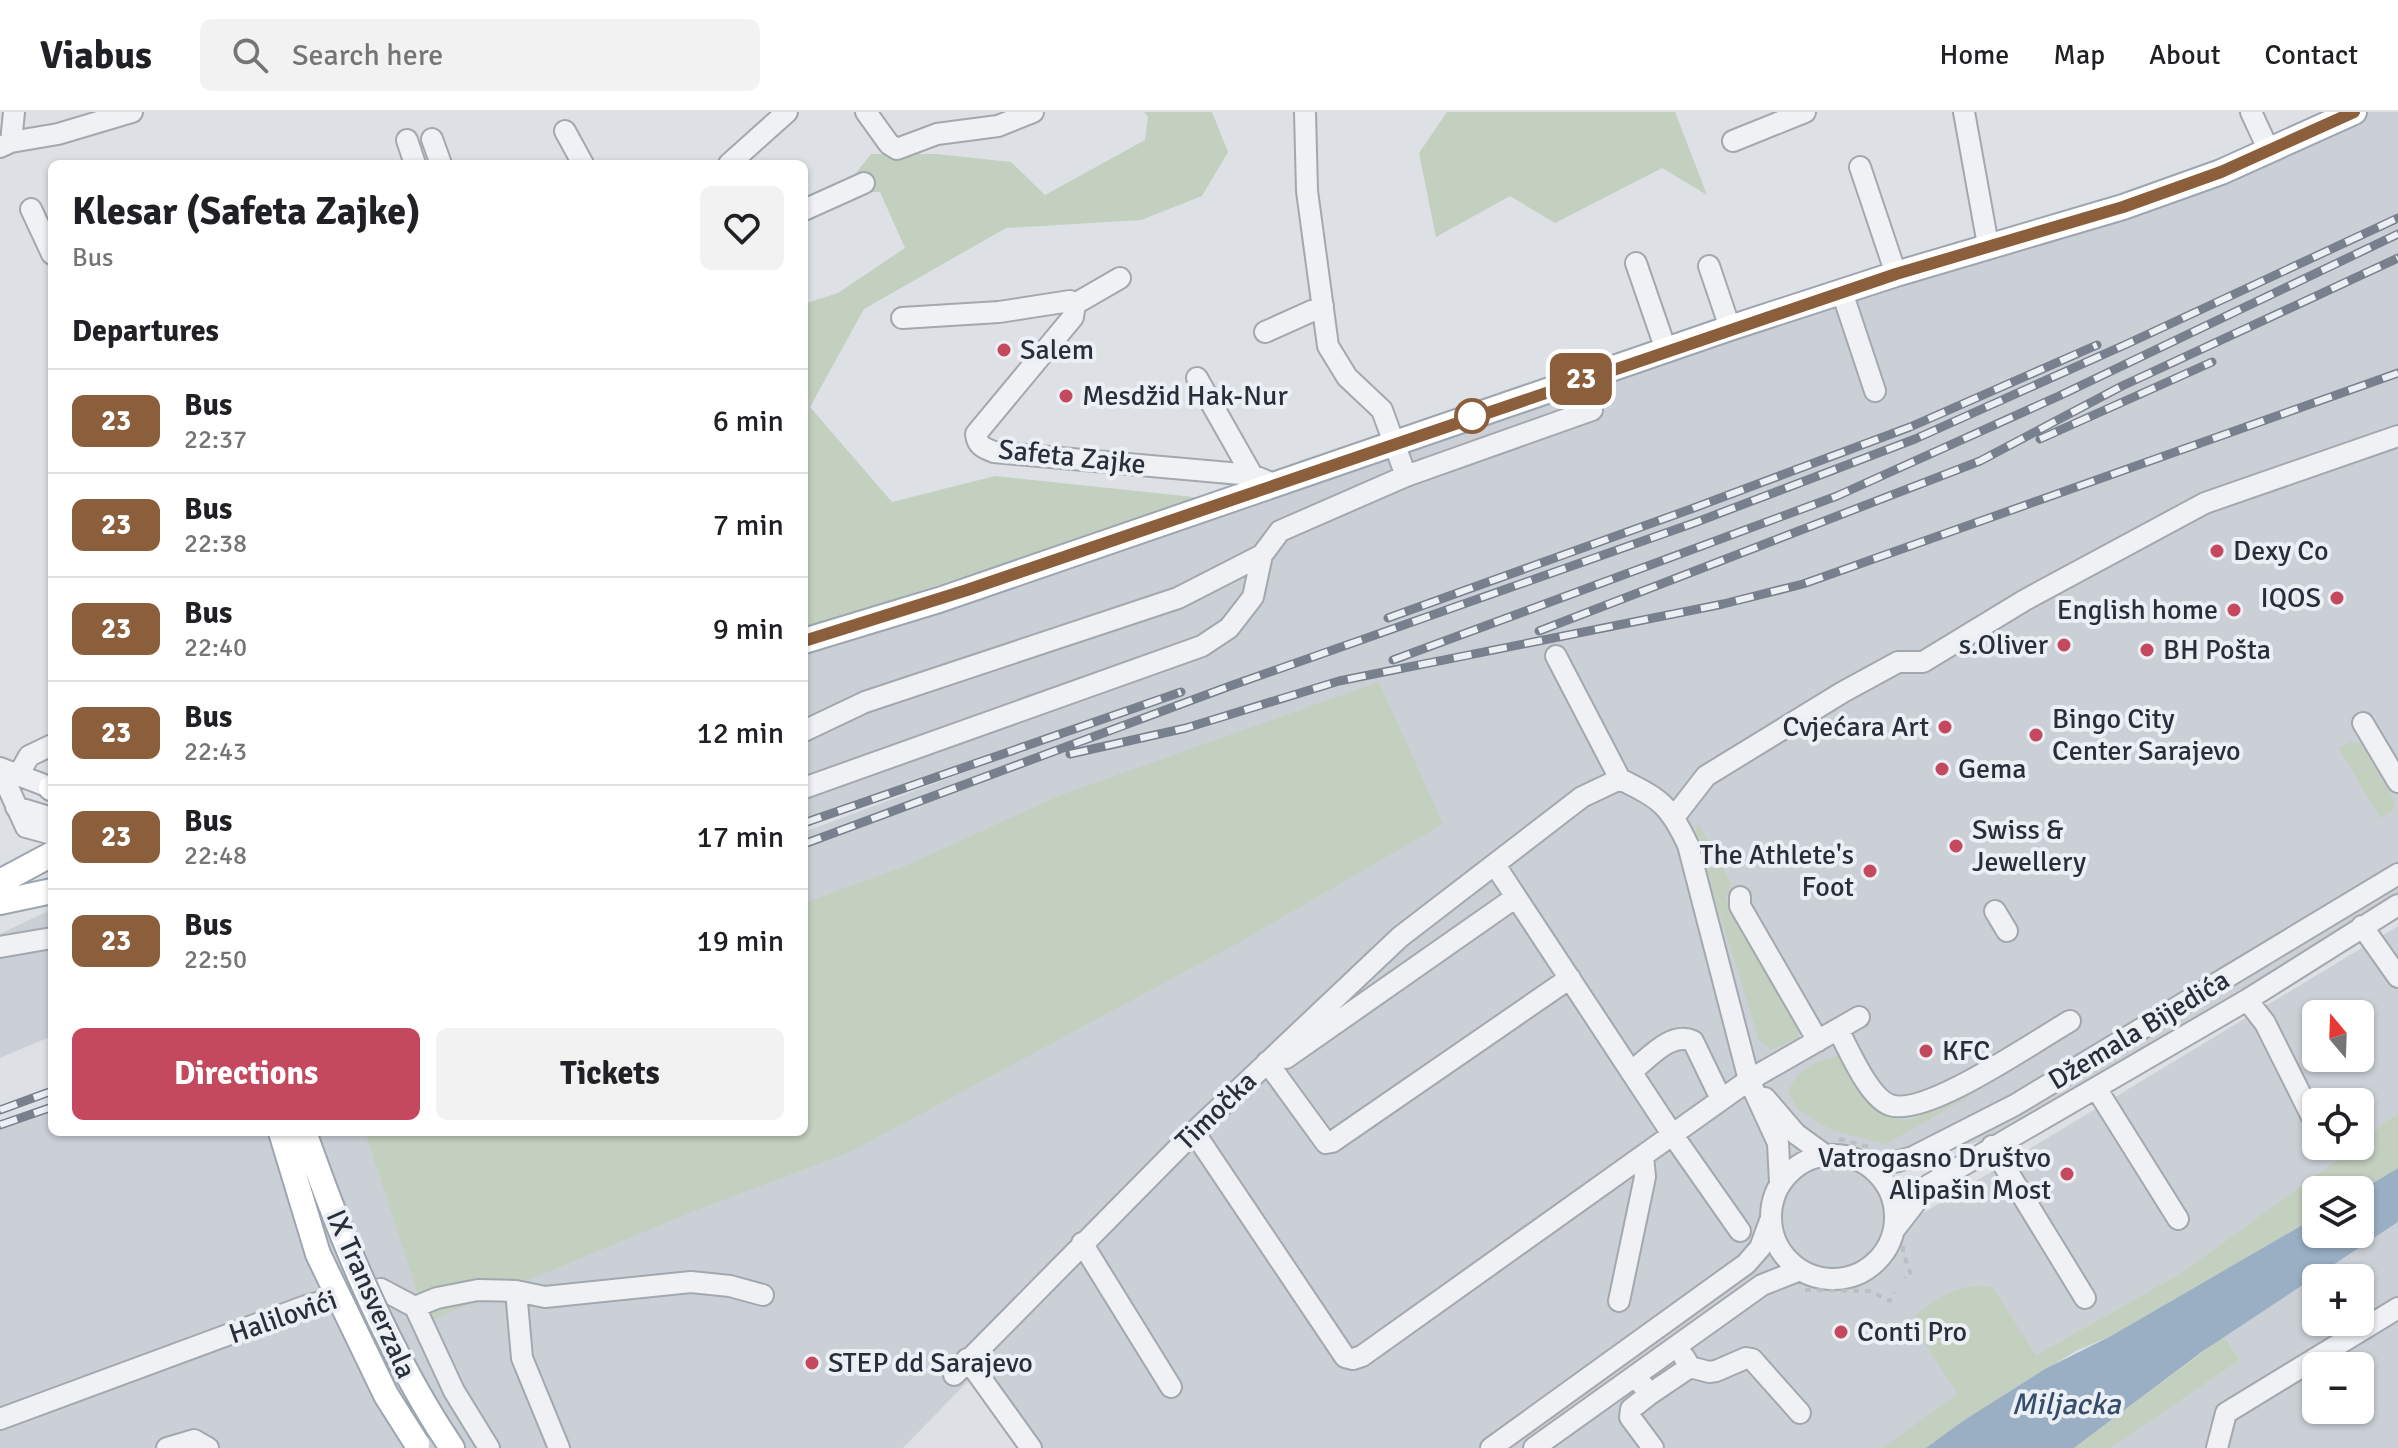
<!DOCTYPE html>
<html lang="en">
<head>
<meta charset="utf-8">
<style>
  :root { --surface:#fff; --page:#f2f2f2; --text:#202124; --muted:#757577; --line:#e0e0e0; --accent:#c4495e }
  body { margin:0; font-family:Signika,sans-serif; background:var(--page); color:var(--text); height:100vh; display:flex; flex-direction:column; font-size:30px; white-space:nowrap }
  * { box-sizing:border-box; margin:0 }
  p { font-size:26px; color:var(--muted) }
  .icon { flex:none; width:44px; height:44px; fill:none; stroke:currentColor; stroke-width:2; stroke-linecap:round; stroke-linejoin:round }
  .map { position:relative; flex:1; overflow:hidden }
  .sheet { position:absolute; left:48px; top:48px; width:760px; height:976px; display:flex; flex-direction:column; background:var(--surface); border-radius:12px; box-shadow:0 2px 6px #0004 }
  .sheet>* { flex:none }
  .badge { padding:0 16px; border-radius:12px; font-size:28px; line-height:52px }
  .needle { width:52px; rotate:341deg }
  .tools { position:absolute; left:2302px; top:888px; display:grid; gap:16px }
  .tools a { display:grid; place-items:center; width:72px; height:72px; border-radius:12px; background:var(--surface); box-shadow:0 2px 6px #0004; font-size:40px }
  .map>.badge { position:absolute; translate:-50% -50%; box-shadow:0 0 0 4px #fff }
  h2 { padding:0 24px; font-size:30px; line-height:72px }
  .round { display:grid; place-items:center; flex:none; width:84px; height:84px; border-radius:12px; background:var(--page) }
  .headline { display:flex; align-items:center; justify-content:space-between; height:136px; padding:0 24px }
  h1 { font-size:38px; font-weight:800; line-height:60px }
  .button { display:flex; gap:16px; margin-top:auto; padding:16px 24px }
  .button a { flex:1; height:92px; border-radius:12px; background:var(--accent); color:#fff; font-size:32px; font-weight:800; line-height:92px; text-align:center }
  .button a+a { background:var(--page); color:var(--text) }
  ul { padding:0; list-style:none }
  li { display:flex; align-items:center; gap:24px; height:104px; padding:0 24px; border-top:2px solid var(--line) }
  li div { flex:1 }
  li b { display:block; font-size:30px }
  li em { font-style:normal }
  li .badge { min-width:88px; font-weight:700; text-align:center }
  header { display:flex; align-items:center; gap:48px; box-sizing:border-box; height:112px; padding:0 40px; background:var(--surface); border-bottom:2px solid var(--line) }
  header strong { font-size:38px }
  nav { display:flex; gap:44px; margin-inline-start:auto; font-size:28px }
  .search { width:560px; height:72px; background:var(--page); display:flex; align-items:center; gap:20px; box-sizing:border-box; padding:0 28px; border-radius:12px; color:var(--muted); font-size:30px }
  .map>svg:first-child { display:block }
  .built { fill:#cbd0d7; fill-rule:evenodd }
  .green { fill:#c3cfbf }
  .water { fill:#9aafc4 }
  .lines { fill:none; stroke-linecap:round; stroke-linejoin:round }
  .minor-casing { stroke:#a3a8af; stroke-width:24 }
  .major-casing { stroke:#9da5b1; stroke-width:28 }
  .path { stroke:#bbbfc4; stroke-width:4; stroke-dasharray:6 6; stroke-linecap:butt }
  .minor { stroke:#eff1f4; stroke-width:20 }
  .major { stroke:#fff; stroke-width:24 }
  .rail-casing { stroke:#78808e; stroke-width:9 }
  .rail { stroke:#eceff4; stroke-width:6; stroke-dasharray:18; stroke-linecap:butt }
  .major-bridge-casing { stroke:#9da5b1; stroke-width:28; stroke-linecap:butt }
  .major-bridge { stroke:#fff; stroke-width:24 }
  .line-casing { stroke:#fff; stroke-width:18 }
  .line { stroke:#8b5e3c; stroke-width:12 }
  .poi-dot { fill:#c4495e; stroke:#eceff4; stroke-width:3 }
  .stop-dot { fill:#fff; stroke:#8b5e3c; stroke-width:4 }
  .labels { text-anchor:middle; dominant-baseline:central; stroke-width:8; stroke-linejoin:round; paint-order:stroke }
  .poi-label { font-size:28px; fill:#282f3b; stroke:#eceff4; text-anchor:start }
  .street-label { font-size:28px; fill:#282f3b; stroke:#eceff4 }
  .water-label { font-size:30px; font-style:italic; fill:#354e6c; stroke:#eceff4 }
</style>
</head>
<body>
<header>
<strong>Viabus</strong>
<div class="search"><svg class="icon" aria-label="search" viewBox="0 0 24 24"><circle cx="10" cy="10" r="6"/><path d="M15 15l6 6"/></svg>Search here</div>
<nav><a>Home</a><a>Map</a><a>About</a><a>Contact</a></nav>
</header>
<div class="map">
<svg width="2398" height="1336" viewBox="0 0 2398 1336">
  <rect width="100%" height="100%" fill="#dde1e6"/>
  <path class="built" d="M2352 0H2398V788L2029 1016 1937 1041 1880 1064 1892 1084 1895 1118 2398 814V1000L2360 1031V990H2316V1034H2356L2181 1161 2004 1261 1904 1336H1025L974 1263 903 1336H0V1012L52 994V1020H804V720L1138 596 804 711V529L2123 95ZM2316 902H2360V946H2316Z
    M52 797V924L0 946V822Z
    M2398 1110V1336H2111L2240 1248 2224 1224ZM2316 1166H2360V1210H2316ZM2316 1254H2360V1298H2316Z"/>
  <path class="green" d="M1144 0H1212L1228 40 1202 84 1141 108 1006 116 864 197 810 295 892 390 995 364 1203 386 804 517V192L838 181 905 136 880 80H841L871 42H936L1011 50 1045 83 1145 28 1148 5Z
    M1447 0H1675L1707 83 1662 56 1555 111 1510 84 1436 125 1419 41Z
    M1379 570 1443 712 1236 832 852 1039 694 1099 427 1210 365 1020H804V791L903 755 1061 683Z
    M2350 630 2361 632 2393 686 2395 694 2391 700 2380 706 2339 636Z
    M1698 711 1732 772 1726 786 1798 912V926L1771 938 1759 928 1695 722Z
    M1837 944 1845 948C1857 966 1879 1009 1904 1008 1920 1008 1950 985 1965 977L1970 984 1886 1032 1834 1019 1817 1010 1797 996 1788 979C1800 956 1813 950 1837 944Z
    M2398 1000V1056L2360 1079 2316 1078V1105L2111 1224 2076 1239 2007 1281 1926 1336H1882L1958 1282 1910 1209C1932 1188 1961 1169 1992 1175L2036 1243 2181 1161 2356 1034H2360V1031Z
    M2224 1224 2240 1248 2111 1336H2074Z"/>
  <path class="water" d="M2398 1056V1110L2203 1239 2074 1336H1926L1963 1309 2045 1257 2111 1224 2316 1105V1122H2360V1079Z"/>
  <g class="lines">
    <defs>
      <path id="minor" d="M866 0 889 32 897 37 937 22 998 14 1033 0
        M1964 0 1988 133
        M2251 0 2269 39
        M565 19 583 52
        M432 27 441 52
        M407 28 415 52
        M1733 29 1805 0
        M11 30 14 0
        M0 35 11 30 58 22 132 0
        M729 52 787 0
        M1860 55 1896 162
        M31 97 52 142
        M804 98 864 71
        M1636 151 1666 238
        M1709 154 1730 216
        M1842 180 1875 279
        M1075 192 1120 166
        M902 206 999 200 1070 189 1075 192 1073 205 976 322C977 334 984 336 994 340L1252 363 1276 373
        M1265 220 1323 194
        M1197 266 1252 363
        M1406 364 1592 298
        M1556 544 1620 667
        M2363 611 2398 670
        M804 619 865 590 1178 486 1262 443
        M0 656 52 676
        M0 658 26 715 52 722
        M19 662 29 644 52 633
        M804 676 1202 534 1229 516 1253 485 1262 443 1280 419 1406 364 1382 298 1347 265 1328 234 1307 79 1305 0
        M16 695 52 706
        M1675 704 1706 664 1843 580 1898 550H1923L2025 488 2205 391 2398 324
        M1495 753 1672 1022 1740 1119
        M1740 785V794L1818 929
        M1995 799 2007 819
        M2362 814 2398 865
        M0 835 52 826
        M2247 888 2265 911 2313 1007
        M1838 918C1849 937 1868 985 1890 993 1925 1006 2035 929 2070 909
        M1286 946 1516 785
        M1267 950 1326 1031 1332 1030 1570 866
        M1631 960C1649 946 1671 919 1693 929L1721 987
        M2096 976 2178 1107
        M1765 986 1796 1022 1825 1043
        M1194 1020 1345 1245 1353 1247 1362 1244 1749 968 1859 905
        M1992 1034 2085 1186
        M1771 1105a62 62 0 1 1 124 0a62 62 0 1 1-124 0Z
        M1872 1056 1913 1045 2015 993 2398 762
        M1894 1118 1929 1073 2247 888 2398 793
        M1082 1131 1171 1275
        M516 1179 522 1246 559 1336
        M1619 1189 1645 1065 1643 1044
        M415 1195 437 1186 478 1178 516 1179 545 1185 691 1170 730 1174 763 1183
        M967 1247 1031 1336
        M1690 1255 1709 1260 1716 1259 1746 1246 1752 1247 1800 1301
        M954 1263 1194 1020 1400 825 1582 685 1620 667C1660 687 1669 692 1688 733L1749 968 1778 1031 1780 1071
        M1635 1264 1650 1282 1631 1297 1630 1305 1653 1336
        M1650 1282 1690 1255 1684 1245
        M0 1307 306 1194 348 1182 381 1177 415 1195 454 1279 489 1336
        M167 1336 194 1328 208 1336
        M1491 1336 1746 1152 1760 1136 1770 1109
        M1534 1336 1762 1173 1800 1158
        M2217 1336 2226 1301 2398 1196"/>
      <path id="major" d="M804 529 939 488 1730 216 1896 162 2123 95 2221 60 2354 0
        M51 676H52
        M0 770 52 742
        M0 790 52 779
        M437 1313 452 1336"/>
    </defs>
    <use href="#minor" class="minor-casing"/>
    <use href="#major" class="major-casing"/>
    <path class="path" d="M1839 1027 1873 1036
      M1903 1134V1140L1911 1163 1905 1166
      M1805 1178 1870 1179 1890 1189 1894 1180"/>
    <use href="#minor" class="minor"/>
    <use href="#major" class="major"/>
    <defs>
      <path id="rail" d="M2040 327 2212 250
        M1388 506 1691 397 1910 315 2097 233
        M1539 519 1980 349 2122 274 2398 146
        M1393 548 1837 384 2059 284 2398 122
        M1070 642 1186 616 1339 569 1723 492 1803 472 2398 261
        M804 711 1181 580
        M804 732 1230 574 1694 411 1915 327 2129 231 2398 106
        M0 998 52 979
        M0 1013 52 995"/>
    </defs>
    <use href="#rail" class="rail-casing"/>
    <use href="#rail" class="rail"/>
    <defs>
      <path id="major-bridge" d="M281 1020 318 1142 386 1283 417 1332
        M304 1020C340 1122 380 1221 437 1313"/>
    </defs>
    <use href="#major-bridge" class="major-bridge-casing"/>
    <use href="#major-bridge" class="major-bridge"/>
  </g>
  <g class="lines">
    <defs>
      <path id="line" d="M804 529 967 478 1896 162 2123 95 2221 60 2354 0"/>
    </defs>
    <use href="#line" class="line-casing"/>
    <use href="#line" class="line"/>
  </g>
  <g class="poi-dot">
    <circle cx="1004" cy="238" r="8"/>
    <circle cx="1066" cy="284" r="8"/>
    <circle cx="2217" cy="439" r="8"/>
    <circle cx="2337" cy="486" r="8"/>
    <circle cx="2234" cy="498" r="8"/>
    <circle cx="2064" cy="533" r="8"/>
    <circle cx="2147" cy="538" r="8"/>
    <circle cx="1945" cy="615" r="8"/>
    <circle cx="2036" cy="623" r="8"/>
    <circle cx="1942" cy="657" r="8"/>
    <circle cx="1956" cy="734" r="8"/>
    <circle cx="1870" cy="759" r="8"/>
    <circle cx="1926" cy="939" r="8"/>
    <circle cx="2067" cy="1062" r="8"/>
    <circle cx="1841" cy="1220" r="8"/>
    <circle cx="812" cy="1251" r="8"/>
  </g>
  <circle class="stop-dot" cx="1472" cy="304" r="16"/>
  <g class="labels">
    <g class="poi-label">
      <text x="1020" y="238">Salem</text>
      <text x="1082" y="284">Mesdžid Hak-Nur</text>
      <text x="2233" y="439">Dexy Co</text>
      <text x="2321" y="486" text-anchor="end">IQOS</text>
      <text x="2218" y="498" text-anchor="end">English home</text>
      <text x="2048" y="533" text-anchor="end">s.Oliver</text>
      <text x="2163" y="538">BH Pošta</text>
      <text x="2052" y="607">Bingo City<tspan x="2052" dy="32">Center Sarajevo</tspan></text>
      <text x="1929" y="615" text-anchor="end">Cvjećara Art</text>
      <text x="1958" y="657">Gema</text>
      <text x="1972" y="718">Swiss &amp;<tspan x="1972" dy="32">Jewellery</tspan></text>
      <text x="1854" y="743" text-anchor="end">The Athlete's<tspan x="1854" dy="32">Foot</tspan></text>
      <text x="1942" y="939">KFC</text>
      <text x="2051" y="1046" text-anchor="end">Vatrogasno Društvo<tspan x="2051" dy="32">Alipašin Most</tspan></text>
      <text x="1857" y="1220">Conti Pro</text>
      <text x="828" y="1251">STEP dd Sarajevo</text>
    </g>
    <g class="street-label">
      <text transform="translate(1072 345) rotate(6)">Safeta Zajke</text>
      <text transform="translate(2139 918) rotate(-31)">Džemala Bijedića</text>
      <text transform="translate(1216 999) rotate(-44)">Timočka</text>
      <text transform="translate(371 1182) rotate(66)">IX Transverzala</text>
      <text transform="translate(283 1205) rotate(-19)">Halilovići</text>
    </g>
    <g class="water-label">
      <text x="2066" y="1292">Miljacka</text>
    </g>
  </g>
</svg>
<div class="tools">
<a><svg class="needle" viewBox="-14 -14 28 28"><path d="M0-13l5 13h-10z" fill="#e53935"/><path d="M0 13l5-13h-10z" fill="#757577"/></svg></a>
<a><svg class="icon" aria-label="locate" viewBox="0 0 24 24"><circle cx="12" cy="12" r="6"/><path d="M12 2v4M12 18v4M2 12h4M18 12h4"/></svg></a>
<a><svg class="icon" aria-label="layers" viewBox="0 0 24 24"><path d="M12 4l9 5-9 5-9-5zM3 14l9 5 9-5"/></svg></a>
<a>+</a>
<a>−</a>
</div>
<b class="badge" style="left:1581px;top:267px;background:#8b5e3c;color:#fff">23</b>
<section class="sheet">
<div class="headline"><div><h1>Klesar (Safeta Zajke)</h1><p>Bus</p></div><a class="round"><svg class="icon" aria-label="heart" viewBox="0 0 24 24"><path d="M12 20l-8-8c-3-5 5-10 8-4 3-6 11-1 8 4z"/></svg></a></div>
<h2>Departures</h2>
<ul>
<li><span class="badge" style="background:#8b5e3c;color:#fff">23</span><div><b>Bus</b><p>22:37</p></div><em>6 min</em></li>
<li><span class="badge" style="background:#8b5e3c;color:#fff">23</span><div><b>Bus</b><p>22:38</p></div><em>7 min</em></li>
<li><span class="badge" style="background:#8b5e3c;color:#fff">23</span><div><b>Bus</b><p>22:40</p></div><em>9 min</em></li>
<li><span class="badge" style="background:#8b5e3c;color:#fff">23</span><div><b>Bus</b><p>22:43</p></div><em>12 min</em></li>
<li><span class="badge" style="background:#8b5e3c;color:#fff">23</span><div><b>Bus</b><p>22:48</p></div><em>17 min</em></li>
<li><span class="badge" style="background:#8b5e3c;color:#fff">23</span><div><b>Bus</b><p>22:50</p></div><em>19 min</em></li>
</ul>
<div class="button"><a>Directions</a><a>Tickets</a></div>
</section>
</div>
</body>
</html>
